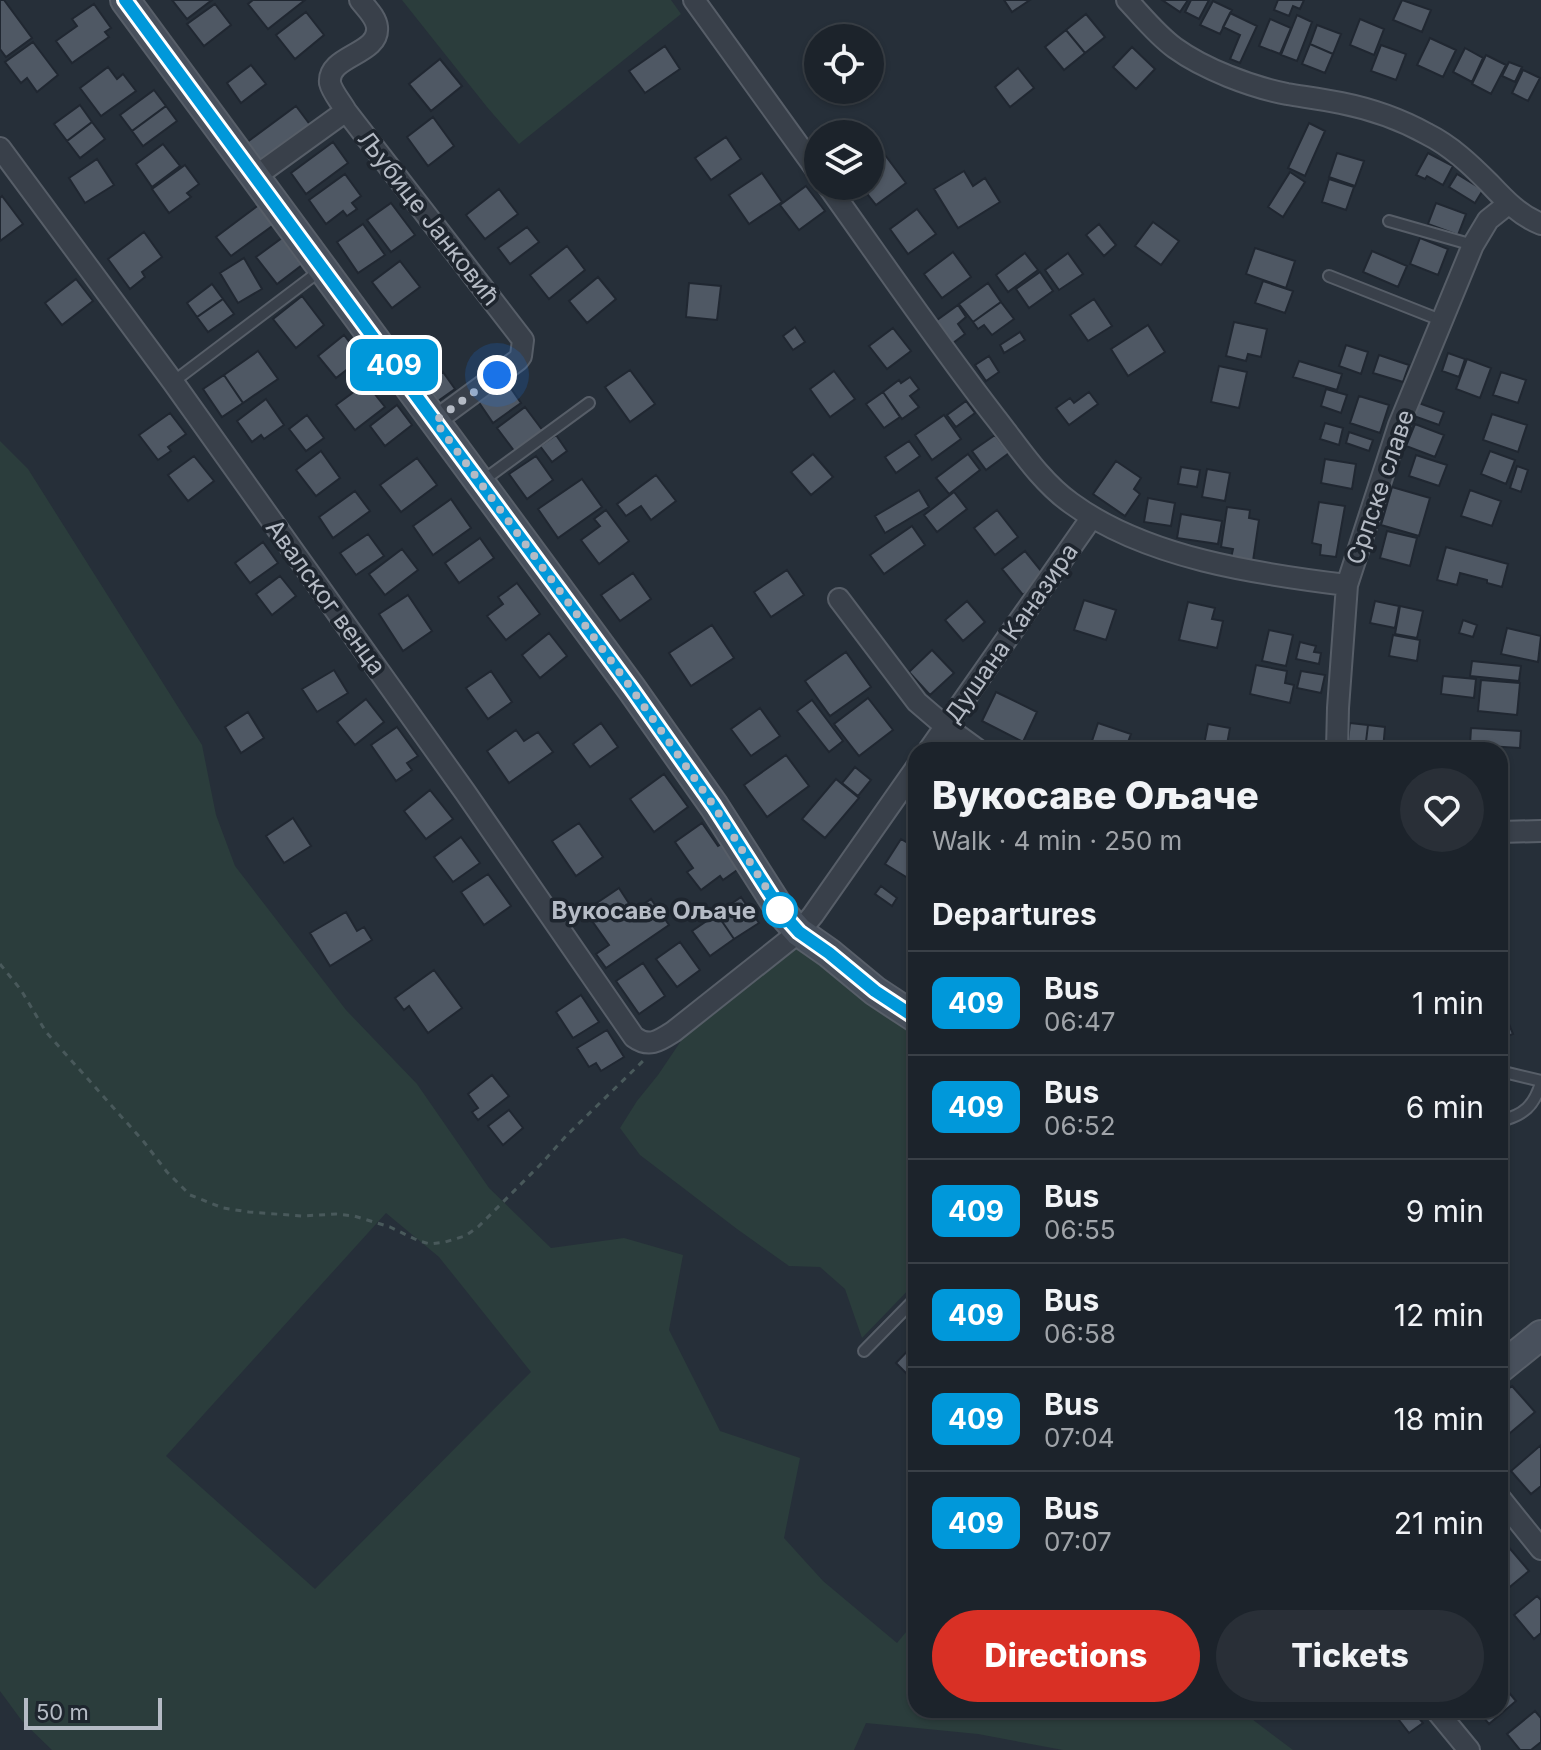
<!DOCTYPE html>
<html lang="en">
<head>
<meta charset="utf-8">
<style>
  :root { --surface:#1c232b; --page:#292f37; --text:#f1f3f6; --muted:#a0a4a9; --line:#3a4047; --accent:#d93025 }
  body { margin:0; font-family:Inter,sans-serif; background:var(--page); color:var(--text); height:100vh; display:flex; flex-direction:column; font-size:30px; white-space:nowrap }
  * { box-sizing:border-box; margin:0 }
  p { font-size:26px; color:var(--muted) }
  .icon { flex:none; width:44px; height:44px; fill:none; stroke:currentColor; stroke-width:2; stroke-linecap:round; stroke-linejoin:round }
  .map { position:relative; flex:1; overflow:hidden }
  .details { position:absolute; left:908px; top:742px; width:600px; height:976px; display:flex; flex-direction:column; background:var(--surface); border-radius:24px; box-shadow:0 2px 6px #0004,0 0 0 2px var(--line) }
  .details>* { flex:none }
  .badge { padding:0 16px; border-radius:12px; font-size:28px; line-height:52px }
  .buttons { position:absolute; left:804px; top:24px; display:grid; gap:16px }
  .buttons a { display:grid; place-items:center; width:80px; height:80px; border-radius:50%; background:var(--surface); box-shadow:0 2px 6px #0004,0 0 0 2px var(--line); font-size:40px }
  .scale { position:absolute; left:24px; bottom:20px; width:138px; box-sizing:border-box; padding-left:8px; border:4px solid #b5bbc5; border-top:0; font-size:22px; line-height:28px; white-space:nowrap; color:#b5bbc5; -webkit-text-stroke:6px #1e252e; paint-order:stroke }
  .you { position:absolute; width:40px; height:40px; margin:-20px; border:6px solid #fff; border-radius:50%; background:#1a73e8; box-shadow:0 0 0 12px #1a73e833 }
  .map>.badge { position:absolute; translate:-50% -50%; box-shadow:0 0 0 4px #fff }
  h2 { padding:0 24px; font-size:30px; line-height:72px }
  .round { display:grid; place-items:center; flex:none; width:84px; height:84px; border-radius:42px; background:var(--page) }
  .head { display:flex; align-items:center; justify-content:space-between; height:136px; padding:0 24px }
  h1 { font-size:38px; font-weight:800; line-height:60px }
  .primary-button { display:flex; gap:16px; margin-top:auto; padding:16px 24px }
  .primary-button a { flex:1; height:92px; border-radius:48px; background:var(--accent); color:#fff; font-size:32px; font-weight:800; line-height:92px; text-align:center }
  .primary-button a+a { background:var(--page); color:var(--text) }
  ul { padding:0; list-style:none }
  li { display:flex; align-items:center; gap:24px; height:104px; padding:0 24px; border-top:2px solid var(--line) }
  li div { flex:1 }
  li b { display:block; font-size:30px }
  li em { font-style:normal }
  li .badge { min-width:88px; font-weight:700; text-align:center }
  .map>svg:first-child { display:block }
  .green { fill:#2b3d3c; fill-rule:evenodd }
  .building { fill:#4f5864; stroke:#202731; stroke-width:2 }
  .lines { fill:none; stroke-linecap:round; stroke-linejoin:round }
  .lane-casing { stroke:#575e68; stroke-width:14 }
  .street-casing { stroke:#575e68; stroke-width:24 }
  .secondary-casing { stroke:#575e68; stroke-width:32 }
  .path { stroke:#49595b; stroke-width:3; stroke-dasharray:6 6; stroke-linecap:butt }
  .lane { stroke:#39404a; stroke-width:10 }
  .street { stroke:#39404a; stroke-width:20 }
  .secondary { stroke:#48505c; stroke-width:28 }
  .line-casing { stroke:#fff; stroke-width:18 }
  .line { stroke:#0098da; stroke-width:12 }
  .walk { stroke:#b5bbc5; stroke-width:8; stroke-dasharray:0 14.4 }
  .stop-dot { fill:#fff; stroke:#0098da; stroke-width:4 }
  .labels { text-anchor:middle; dominant-baseline:central; stroke-width:7; stroke-linejoin:round; paint-order:stroke }
  .street-label { font-size:24px; fill:#b5bbc5; stroke:#1e252e }
  .stop-label { font-size:24px; font-weight:bold; fill:#b5bbc5; stroke:#1e252e; text-anchor:end }
</style>
</head>
<body>
<div class="map">
<svg width="1541" height="1750" viewBox="0 0 1541 1750">
  <rect width="100%" height="100%" fill="#262f39"/>
  <path class="green" d="M402 0H671L681 14 519 144 487 107Z
    M0 441 28 469 202 745 216 815 235 866 346 1010 417 1084 489 1188 551 1248 624 1238 683 1255 669 1330 720 1431 800 1458 784 1538 823 1581 897 1643 916 1620V1710H1240L1293 1750H1063L978 1734 866 1723 854 1750H52L22 1721 0 1691ZM386 1213 439 1257 531 1372 315 1589 166 1456Z
    M799 946 916 1031V1282L862 1338 845 1289 820 1267 789 1266 737 1229 640 1155 620 1128 637 1101 658 1075 683 1038Z"/>
  <path class="building" d="M0 0H4L32 38 6 57 0 49Z
    M172 0H212L187 19Z
    M253 0H305L268 29 248 4Z
    M1004 0H1030L1012 12Z
    M1162 0H1188L1180 12Z
    M1191 0H1209L1199 19 1185 12Z
    M1278 0H1304L1300 9 1293 6 1289 16 1274 10Z
    M1402 0 1431 10 1422 32 1393 20Z
    M1213 1 1232 10 1220 34 1200 25Z
    M94 4 111 28 105 32 109 37 72 63 56 41 77 26 72 19Z
    M215 4 231 25 204 46 187 24Z
    M306 12 324 35 295 59 276 35Z
    M1230 13 1257 26 1240 63 1230 59 1240 35 1223 27Z
    M1086 14 1105 37 1085 53 1066 30Z
    M1297 15 1312 22 1297 61 1281 55Z
    M1270 19 1291 28 1280 54 1259 46Z
    M1360 19 1384 29 1374 55 1350 45Z
    M1317 25 1341 34 1333 54 1310 44Z
    M1066 30 1085 53 1064 70 1045 47Z
    M1430 38 1456 50 1443 77 1417 65Z
    M33 42 58 75 37 92 27 78 21 83 5 62Z
    M1310 44 1333 54 1325 73 1302 64Z
    M1381 45 1406 54 1396 80 1371 71Z
    M665 46 680 69 645 93 629 71Z
    M1132 47 1155 69 1136 89 1113 67Z
    M1465 48 1483 58 1472 82 1453 72Z
    M1486 55 1506 65 1491 94 1472 84Z
    M440 59 462 86 431 111 409 84Z
    M1509 62 1522 67 1515 82 1502 76Z
    M251 65 266 84 241 103 227 83Z
    M108 67 117 79 123 74 136 91 101 116 80 88Z
    M1018 68 1034 88 1010 107 995 87Z
    M1523 70 1540 78 1528 101 1512 93Z
    M154 90 166 106 132 131 120 115Z
    M80 105 92 122 67 141 54 124Z
    M166 106 177 121 143 146 132 131Z
    M296 106 311 126 261 163 246 143Z
    M433 117 454 146 428 166 407 137Z
    M92 122 105 139 80 158 67 141Z
    M1309 123 1325 131 1305 176 1288 168Z
    M726 137 741 159 711 180 695 158Z
    M333 142 348 163 306 194 291 173Z
    M163 144 180 166 152 187 136 164Z
    M1337 153 1364 161 1355 186 1329 177Z
    M1428 153 1453 166 1443 185 1427 176 1425 179 1416 175Z
    M885 155 906 183 876 205 861 186H870V166Z
    M97 159 114 185 85 203 69 178Z
    M185 165 199 184 187 193 191 197 169 213 152 189Z
    M964 171 973 186 985 178 1000 202 958 228 934 189Z
    M1290 172 1305 182 1283 217 1268 207Z
    M762 173 782 202 749 224 729 195Z
    M345 174 361 196 352 203 357 209 347 216 343 211 326 224 309 200Z
    M1457 174 1483 190 1475 203 1449 187Z
    M1329 179 1354 187 1346 210 1322 202Z
    M806 186 825 211 799 230 780 205Z
    M499 189 518 214 485 239 466 215Z
    M2 196 23 224 0 241V198Z
    M391 203 415 235 391 252 367 220Z
    M1436 203 1466 214 1458 235 1428 224Z
    M260 204 275 224 231 256 216 237Z
    M917 209 936 234 908 254 890 229Z
    M1153 222 1179 241 1161 265 1135 246Z
    M363 224 385 255 358 273 337 242Z
    M1099 224 1116 245 1104 256 1086 235Z
    M527 227 539 242 510 264 498 248Z
    M144 232 162 257 142 272 145 277 130 289 108 259Z
    M282 238 302 265 277 284 256 257Z
    M1420 238 1448 249 1438 275 1410 264Z
    M567 246 585 270 549 299 530 275Z
    M1255 248 1295 261 1286 288 1246 274Z
    M1372 251 1407 266 1398 287 1363 272Z
    M953 252 971 277 942 298 924 274Z
    M1025 253 1038 270 1008 292 996 275Z
    M1068 253 1083 274 1059 290 1045 270Z
    M244 258 262 289 238 303 220 273Z
    M400 261 420 287 392 308 372 282Z
    M1040 272 1053 291 1029 308 1016 289Z
    M598 277 616 299 587 323 569 301Z
    M76 279 93 301 62 325 45 303Z
    M1263 281 1293 291 1285 313 1255 303Z
    M689 283 721 286 717 320 686 317Z
    M988 283 1001 302 973 322 959 304Z
    M212 284 223 299 197 317 187 303Z
    M302 296 324 325 296 348 273 319Z
    M223 299 234 314 208 332 197 317Z
    M1094 299 1112 326 1088 341 1070 315Z
    M1001 302 1014 319 992 335 984 325 978 329 973 322Z
    M958 305 966 317 958 324 965 334 949 346 933 323Z
    M1234 322 1267 329 1261 357 1248 354 1246 361 1226 356Z
    M1148 325 1165 352 1128 376 1111 349Z
    M795 327 805 342 793 350 783 336Z
    M893 328 911 351 887 369 869 346Z
    M1020 332 1025 340 1004 353 1000 345Z
    M344 335 362 358 336 378 318 356Z
    M1346 345 1368 352 1361 374 1339 366Z
    M258 351 278 379 243 403 224 375Z
    M1448 353 1465 359 1459 377 1442 371Z
    M1379 355 1409 365 1403 382 1373 373Z
    M989 356 999 372 986 381 975 365Z
    M1467 359 1491 368 1480 398 1456 389Z
    M1299 361 1342 374 1337 390 1293 377Z
    M1219 366 1247 372 1239 408 1211 402Z
    M630 370 655 404 630 422 605 387Z
    M834 371 855 399 830 417 810 389Z
    M443 372 455 389 438 401 426 384Z
    M1501 372 1526 380 1518 403 1493 395Z
    M224 375 243 403 222 417 203 389Z
    M910 377 919 389 910 396 919 407 902 419 883 392 899 380 901 383Z
    M506 381 521 403 493 423 478 401Z
    M366 383 385 407 355 430 336 405Z
    M1326 389 1347 395 1341 413 1321 406Z
    M883 392 900 417 884 428 866 404Z
    M1089 392 1098 404 1069 425 1056 408 1070 398 1074 403Z
    M1359 396 1389 405 1380 433 1350 423Z
    M266 399 284 425 264 439 261 435 252 442 237 421Z
    M966 401 975 413 956 427 947 415Z
    M1416 402 1444 412 1439 425 1411 415Z
    M397 405 412 425 385 446 370 426Z
    M525 407 543 431 515 452 497 428Z
    M170 413 186 434 168 447 171 451 158 460 139 435Z
    M1492 414 1527 425 1518 452 1483 440Z
    M307 415 324 438 306 451 289 429Z
    M944 415 961 439 932 460 915 435Z
    M1325 423 1343 428 1339 445 1320 439Z
    M1415 424 1444 435 1435 457 1406 446Z
    M1349 432 1373 440 1369 451 1346 443Z
    M556 435 567 451 552 462 540 446Z
    M995 435 1009 453 986 470 972 451Z
    M909 441 920 456 896 473 885 457Z
    M321 451 340 478 316 496 296 470Z
    M1490 451 1515 460 1506 484 1481 474Z
    M813 454 833 477 811 495 791 472Z
    M968 454 980 470 949 494 936 478Z
    M1416 455 1447 465 1439 486 1409 476Z
    M194 456 214 481 188 501 168 475Z
    M536 456 553 480 527 499 509 474Z
    M417 458 437 485 401 512 380 485Z
    M1325 459 1356 464 1352 489 1321 483Z
    M1116 461 1141 478 1134 489 1140 494 1125 516 1093 494Z
    M1517 466 1528 470 1521 492 1510 488Z
    M1181 467 1200 470 1197 487 1178 484Z
    M1207 469 1230 473 1225 501 1202 497Z
    M656 475 676 501 651 520 641 506 626 516 617 504Z
    M582 479 602 507 558 538 538 509Z
    M1392 487 1430 498 1419 536 1381 525Z
    M919 490 929 507 885 533 875 516Z
    M1470 490 1501 501 1492 526 1461 516Z
    M355 491 370 511 333 538 319 517Z
    M954 492 967 509 937 532 924 515Z
    M1148 498 1175 503 1171 526 1144 522Z
    M451 499 471 528 433 555 413 526Z
    M1319 502 1345 506 1336 557 1320 555 1321 545 1312 543Z
    M1227 507 1250 510 1249 518 1259 520 1253 561 1231 558 1233 549 1221 547Z
    M606 510 629 541 599 564 581 540 600 526 594 519Z
    M997 510 1018 537 995 555 974 528Z
    M1181 514 1222 521 1218 544 1177 538Z
    M912 526 925 545 884 574 870 555Z
    M1387 531 1417 538 1410 566 1380 558Z
    M368 534 384 556 356 575 340 553Z
    M480 538 494 558 459 583 445 563Z
    M263 542 278 563 250 583 235 563Z
    M1446 547 1508 564 1502 587 1487 583V580L1460 573 1457 585 1437 580Z
    M402 549 418 570 385 595 369 574Z
    M1025 551 1046 577 1023 595 1002 569Z
    M787 570 804 595 771 617 754 592Z
    M633 573 651 599 620 621 601 595Z
    M280 576 296 596 272 615 256 594Z
    M517 583 540 614 506 640 487 616 503 604 498 597Z
    M408 595 432 631 403 651 379 614Z
    M1084 600 1116 610 1106 640 1074 630Z
    M967 601 985 622 963 641 945 620Z
    M1375 601 1399 606 1395 628 1370 623Z
    M1188 602 1215 608 1212 619 1223 621 1217 648 1179 640Z
    M1400 606 1423 611 1417 638 1395 634Z
    M1463 620 1477 625 1473 637 1459 633Z
    M712 625 734 658 691 686 669 653Z
    M1507 628 1541 636 1538 662 1501 654Z
    M1269 630 1293 635 1286 666 1262 661Z
    M549 633 567 656 540 678 522 655Z
    M1393 635 1420 640 1417 661 1389 656Z
    M1300 642 1316 646 1314 652 1321 653 1319 664 1296 659Z
    M932 650 954 673 930 695 909 672Z
    M846 652 871 687 830 716 805 681Z
    M1472 661 1521 666 1519 681 1470 676Z
    M1256 665 1287 671 1285 683 1294 685 1290 703 1250 694Z
    M334 670 348 693 317 712 302 689Z
    M491 671 512 702 488 719 466 688Z
    M1301 671 1325 675 1321 693 1297 688Z
    M1443 676 1476 679 1474 698 1441 694Z
    M1481 680 1520 683 1517 715 1478 711Z
    M996 692 1037 712 1023 742 982 721Z
    M868 698 893 730 859 756 834 724Z
    M366 699 384 722 355 745 337 722Z
    M812 700 843 741 829 752 797 711Z
    M760 708 780 736 751 756 731 729Z
    M248 712 264 738 241 753 225 727Z
    M601 723 618 747 590 767 573 744Z
    M1098 723 1131 734 1125 750H1089Z
    M1350 723 1368 725 1365 750H1347Z
    M1208 724 1230 728 1226 750H1203Z
    M1368 725 1385 727 1383 750H1365Z
    M397 727 418 756 407 763 412 770 396 781 371 745Z
    M1471 728 1521 731 1520 748 1470 745Z
    M516 730 524 741 538 732 553 752 509 783 487 751Z
    M1151 742 1178 750H1149Z
    M786 755 809 786 767 817 744 785Z
    M855 767 871 780 858 796 842 783Z
    M664 774 688 807 654 832 630 799Z
    M836 779 859 798 825 838 802 819Z
    M430 790 453 819 426 839 404 811Z
    M293 818 311 846 284 863 266 836Z
    M579 823 603 857 576 876 552 841Z
    M702 823 718 846 723 843 740 868 723 880 720 876 701 890 687 872 693 868 675 842Z
    M461 837 480 863 453 882 434 857Z
    M901 839 916 848V883L885 864Z
    M488 874 511 906 484 925 461 892Z
    M881 886 897 898 892 906 875 894Z
    M619 888 634 911 651 899 669 925 606 968 596 954 609 945 585 911Z
    M741 897 759 923 734 939 717 914Z
    M346 912 357 931 364 927 372 940 330 966 310 933Z
    M717 914 734 939 710 956 692 931Z
    M680 942 700 970 677 987 656 959Z
    M643 963 665 996 639 1014 616 981Z
    M434 970 462 1008 428 1033 409 1006 404 1010 395 998Z
    M581 995 599 1022 573 1038 556 1012Z
    M1500 1002 1513 1034 1500 1039Z
    M607 1030 624 1057 601 1071 596 1063 589 1067 577 1048Z
    M492 1075 509 1096 478 1120 472 1112 478 1108 468 1094Z
    M509 1110 523 1128 503 1145 488 1126Z
    M916 1342V1383L896 1363Z
    M1512 1386 1535 1412 1503 1439 1500 1436V1395Z
    M1541 1445V1486L1531 1494 1511 1471Z
    M1506 1544 1529 1571 1500 1595V1549Z
    M1537 1596 1541 1600V1633L1534 1639 1514 1615Z
    M1500 1682 1516 1701 1489 1724 1477 1710H1500Z
    M1412 1710 1423 1723 1409 1733 1399 1720Z
    M1535 1711 1541 1718V1742L1531 1750H1520L1507 1734Z"/>
  <g class="lines">
    <defs>
      <path id="lane" d="M1389 221 1473 245
        M1329 276 1443 321
        M173 382 321 270
        M481 482 589 403
        M1500 1075 1508 1073 1541 1081
        M1500 1121C1524 1115 1534 1106 1541 1083
        M864 1351 916 1298"/>
      <path id="street" d="M360 0C366 8 376 17 377 27 380 55 327 55 330 83 332 92 341 102 346 111L523 340 521 356 518 360 435 421
        M694 0 818 172
        M1127 0C1142 16 1157 35 1175 48 1204 69 1251 87 1287 94 1305 97 1323 99 1341 103 1371 109 1400 119 1427 134 1451 146 1470 164 1489 183 1505 200 1519 215 1541 224
        M0 148 173 382 465 792 634 1037C649 1048 659 1041 673 1032L799 932 813 915 916 768
        M256 176 346 111
        M828 186C883 263 937 342 995 417 1018 446 1040 481 1071 503 1146 558 1257 574 1347 585
        M839 599 917 702 945 726 978 750
        M929 750 1092 517
        M1337 750 1338 708 1347 585 1399 425 1473 245 1488 220 1508 204
        M1500 832 1541 831
        M1500 1498 1541 1549
        M1436 1710 1469 1750"/>
      <path id="secondary" d="M125 0 631 688 714 806 783 914 799 932 829 953 875 991 916 1018
        M1500 1368 1541 1335"/>
    </defs>
    <use href="#lane" class="lane-casing"/>
    <use href="#street" class="street-casing"/>
    <use href="#secondary" class="secondary-casing"/>
    <path class="path" d="M0 964 21 990 46 1032 144 1142 167 1172 190 1195 223 1208 249 1212 302 1216 336 1214 354 1216 390 1227 419 1241 430 1244 445 1242 465 1236 478 1227 540 1165 567 1135 644 1060"/>
    <use href="#lane" class="lane"/>
    <use href="#street" class="street"/>
    <use href="#secondary" class="secondary"/>
  </g>
  <g class="lines">
    <defs>
      <path id="line" d="M125 0 631 688 714 806 783 914 799 932 829 953 875 991 916 1018"/>
    </defs>
    <use href="#line" class="line-casing"/>
    <use href="#line" class="line"/>
    <path class="walk" d="M497 375 435 421 631 688 714 806 783 914 780 910"/>
  </g>
  <circle class="stop-dot" cx="780" cy="910" r="16"/>
  <g class="labels">
    <g class="street-label">
      <text transform="translate(429 218) rotate(52)">Љубице Јанковић</text>
      <text transform="translate(1380 487) rotate(-71)">Српске славе</text>
      <text transform="translate(326 597) rotate(54)">Авалског венца</text>
      <text transform="translate(1011 633) rotate(-55)">Душана Каназира</text>
    </g>
    <g class="stop-label">
      <text x="756" y="910">Вукосаве Ољаче</text>
    </g>
  </g>
</svg>
<div class="buttons">
<a><svg class="icon" aria-label="locate" viewBox="0 0 24 24"><circle cx="12" cy="12" r="6"/><path d="M12 2v4M12 18v4M2 12h4M18 12h4"/></svg></a>
<a><svg class="icon" aria-label="layers" viewBox="0 0 24 24"><path d="M12 4l9 5-9 5-9-5zM3 14l9 5 9-5"/></svg></a>
</div>
<div class="scale">50 m</div>
<div class="you" style="left:497px;top:375px"></div>
<b class="badge" style="left:394px;top:365px;background:#0098da;color:#fff">409</b>
<section class="details">
<div class="head"><div><h1>Вукосаве Ољаче</h1><p>Walk · 4 min · 250 m</p></div><a class="round"><svg class="icon" aria-label="heart" viewBox="0 0 24 24"><path d="M12 20l-8-8c-3-5 5-10 8-4 3-6 11-1 8 4z"/></svg></a></div>
<h2>Departures</h2>
<ul>
<li><span class="badge" style="background:#0098da;color:#fff">409</span><div><b>Bus</b><p>06:47</p></div><em>1 min</em></li>
<li><span class="badge" style="background:#0098da;color:#fff">409</span><div><b>Bus</b><p>06:52</p></div><em>6 min</em></li>
<li><span class="badge" style="background:#0098da;color:#fff">409</span><div><b>Bus</b><p>06:55</p></div><em>9 min</em></li>
<li><span class="badge" style="background:#0098da;color:#fff">409</span><div><b>Bus</b><p>06:58</p></div><em>12 min</em></li>
<li><span class="badge" style="background:#0098da;color:#fff">409</span><div><b>Bus</b><p>07:04</p></div><em>18 min</em></li>
<li><span class="badge" style="background:#0098da;color:#fff">409</span><div><b>Bus</b><p>07:07</p></div><em>21 min</em></li>
</ul>
<div class="primary-button"><a>Directions</a><a>Tickets</a></div>
</section>
</div>
</body>
</html>
